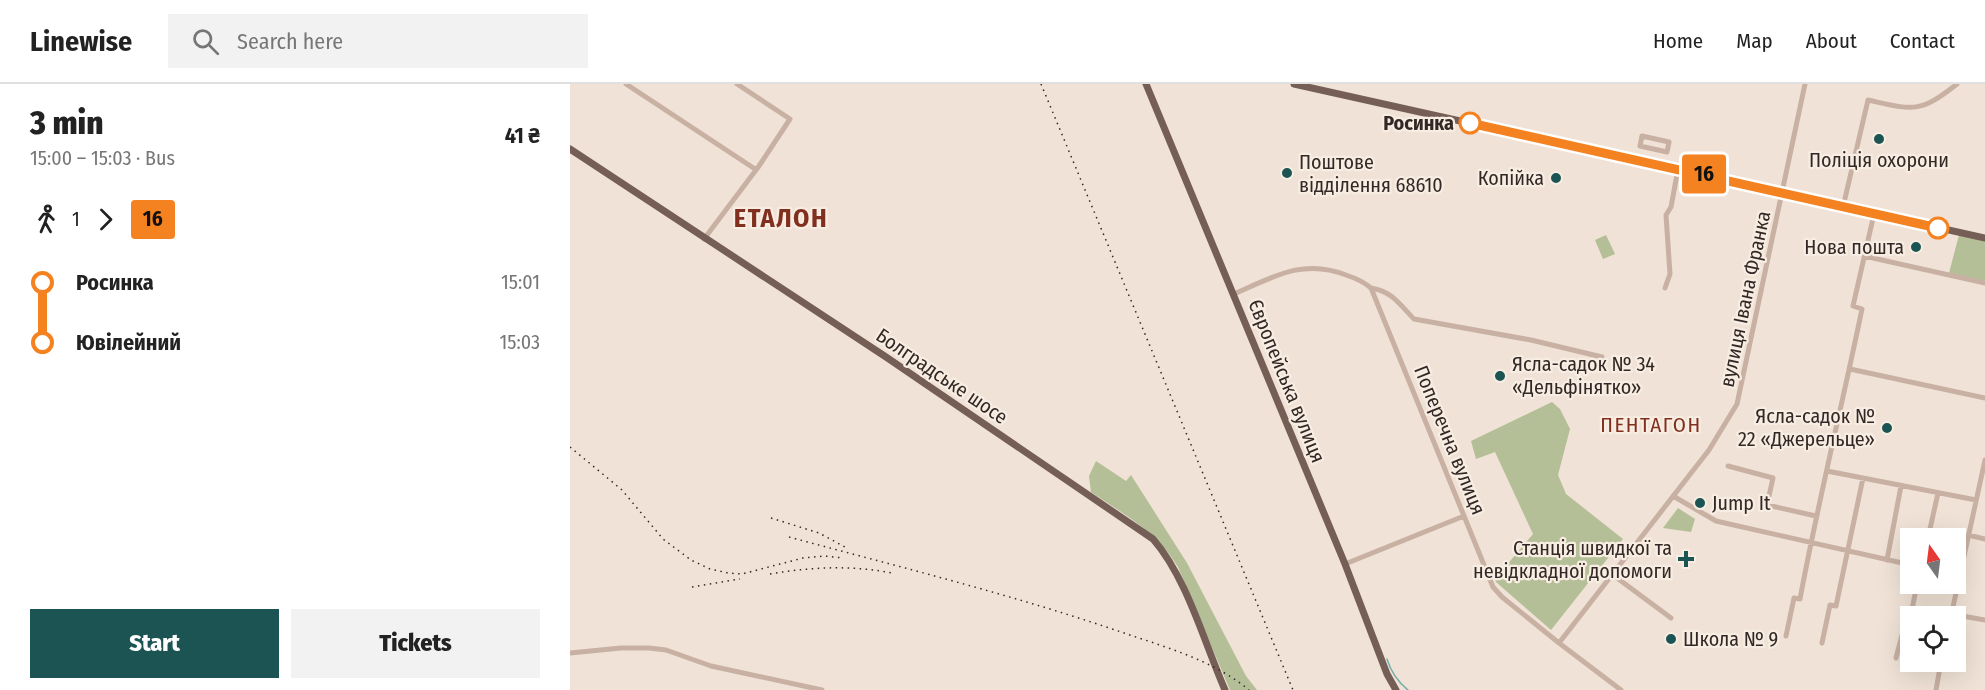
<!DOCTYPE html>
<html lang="en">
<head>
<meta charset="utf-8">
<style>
  :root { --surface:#fff; --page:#f2f2f2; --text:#222; --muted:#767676; --line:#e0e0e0; --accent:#1b5453 }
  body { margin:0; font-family:"Fira Sans Condensed",sans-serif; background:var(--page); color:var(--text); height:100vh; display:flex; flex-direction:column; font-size:22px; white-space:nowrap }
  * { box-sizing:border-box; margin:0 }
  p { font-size:20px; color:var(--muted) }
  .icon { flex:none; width:33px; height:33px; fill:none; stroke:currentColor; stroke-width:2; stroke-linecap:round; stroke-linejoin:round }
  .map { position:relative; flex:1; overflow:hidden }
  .side { display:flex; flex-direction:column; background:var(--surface); width:570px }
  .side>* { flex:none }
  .badge { padding:0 12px; border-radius:4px; font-size:21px; line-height:39px }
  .needle { width:39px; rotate:346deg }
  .buttons { position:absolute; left:1330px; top:444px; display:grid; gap:12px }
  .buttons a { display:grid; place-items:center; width:66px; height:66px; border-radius:0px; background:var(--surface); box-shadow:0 6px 24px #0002; font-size:30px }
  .map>.badge { position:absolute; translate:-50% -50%; box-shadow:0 0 0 3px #fff }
  .legs { display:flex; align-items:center; gap:9px; height:66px; padding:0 30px; font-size:20px }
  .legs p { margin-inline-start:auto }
  .headline { display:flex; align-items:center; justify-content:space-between; height:102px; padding:0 30px }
  h1 { font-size:33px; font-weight:800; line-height:45px }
  .primary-button { display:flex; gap:12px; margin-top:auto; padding:12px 30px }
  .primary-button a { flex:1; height:69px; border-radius:0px; background:var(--accent); color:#fff; font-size:24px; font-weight:800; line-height:69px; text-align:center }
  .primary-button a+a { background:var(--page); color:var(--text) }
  ul { padding:0 30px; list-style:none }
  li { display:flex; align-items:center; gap:21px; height:60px; font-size:22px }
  li i { display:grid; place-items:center; width:9px; height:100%; margin:0 8px; background:currentColor }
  li i::after { content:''; width:15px; height:15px; margin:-8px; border:4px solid; border-radius:50%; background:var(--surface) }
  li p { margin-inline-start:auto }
  li:first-child i { background:linear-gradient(#0000 50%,currentColor 0) }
  li:last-child i { background:linear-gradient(currentColor 50%,#0000 0) }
  header { display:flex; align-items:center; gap:36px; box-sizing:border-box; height:84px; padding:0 30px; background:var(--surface); border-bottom:2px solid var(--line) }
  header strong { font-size:28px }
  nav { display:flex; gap:33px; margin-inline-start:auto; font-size:21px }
  .search { width:420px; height:54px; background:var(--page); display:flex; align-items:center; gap:15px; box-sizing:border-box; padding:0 21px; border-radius:0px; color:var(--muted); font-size:22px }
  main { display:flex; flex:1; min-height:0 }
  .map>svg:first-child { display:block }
  .green { fill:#b4bf97 }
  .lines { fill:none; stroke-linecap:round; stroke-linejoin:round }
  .stream { stroke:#76adab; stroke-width:1.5 }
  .minor { stroke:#c8b1a3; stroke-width:5 }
  .major { stroke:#755e56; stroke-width:7 }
  .rail { stroke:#332825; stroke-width:1.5; stroke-dasharray:1.5 4.5; stroke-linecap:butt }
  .line-1-casing { stroke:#fff; stroke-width:14 }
  .line-1 { stroke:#f58220; stroke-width:9 }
  .stop-1-dot { fill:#fff; stroke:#f58220; stroke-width:3 }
  .poi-dot { fill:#1b5453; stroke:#f8ede2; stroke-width:2 }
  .labels { text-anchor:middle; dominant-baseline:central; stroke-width:4.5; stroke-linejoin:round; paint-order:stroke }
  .stop-label { font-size:20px; font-weight:bold; fill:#332825; stroke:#f8ede2; text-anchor:end }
  .poi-label { font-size:20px; fill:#332825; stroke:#f8ede2; text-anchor:start }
  .street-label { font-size:20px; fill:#332825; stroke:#f8ede2 }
  .neighbourhood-label { font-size:21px; letter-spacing:1.5px; fill:#812f1e; stroke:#f8ede2 }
  .district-label { font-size:26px; font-weight:bold; letter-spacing:1.5px; fill:#812f1e; stroke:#f8ede2 }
</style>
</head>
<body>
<header>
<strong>Linewise</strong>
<div class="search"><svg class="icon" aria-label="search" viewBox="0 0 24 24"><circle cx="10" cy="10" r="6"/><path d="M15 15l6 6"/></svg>Search here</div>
<nav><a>Home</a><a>Map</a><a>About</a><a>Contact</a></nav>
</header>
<main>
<section class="side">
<div class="headline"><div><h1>3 min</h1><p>15:00 – 15:03 · Bus</p></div><b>41 ₴</b></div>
<div class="legs"><svg class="icon" aria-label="walk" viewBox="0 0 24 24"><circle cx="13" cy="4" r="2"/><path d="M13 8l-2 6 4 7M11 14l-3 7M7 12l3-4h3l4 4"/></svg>1<svg class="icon" aria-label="forward" viewBox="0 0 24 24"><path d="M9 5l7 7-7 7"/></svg><b class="badge" style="background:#f58220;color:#111">16</b></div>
<ul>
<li><i style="color:#f58220"></i><b>Росинка</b><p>15:01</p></li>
<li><i style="color:#f58220"></i><b>Ювілейний</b><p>15:03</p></li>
</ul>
<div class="primary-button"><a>Start</a><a>Tickets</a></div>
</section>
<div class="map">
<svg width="1415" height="606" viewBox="0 0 1415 606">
  <rect width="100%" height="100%" fill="#f0e2d6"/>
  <path class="green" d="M1036 151 1045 170 1033 175 1025 156Z
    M1389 151 1415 156V197L1379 189Z
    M982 318 990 325 1000 345 988 391 996 410 1053 455 981 546 926 498 925 495 963 450 925 368 906 375 901 357Z
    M526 377 556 397 561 391 617 479 676 592 687 606H660L608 483C585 446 556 432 521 408L519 392Z
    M1108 424 1125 435 1121 448 1093 444Z"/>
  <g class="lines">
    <path class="stream" d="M817 575C821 588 828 598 838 606"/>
    <path class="minor" d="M56 0 185 85
      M1072 52 1099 58 1097 68 1070 62Z
      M1273 123 1298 16C1343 26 1349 30 1387 0
      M134 155 189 82 220 35 167 0
      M1294 172 1415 199
      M801 204C822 207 830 221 844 235L961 256 1032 273
      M1095 204 1100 190 1096 131 1101 123 1108 85
      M664 210C703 193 733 174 776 191 785 194 793 197 801 204L923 503 932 513 989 559 1051 606
      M1280 285 1415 314
      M1158 382 1203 394 1197 421 1246 432
      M1257 387 1406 416
      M1103 412 1146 437 1341 481
      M1398 451 1415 455
      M1358 454 1368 409
      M1317 476 1331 402
      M775 480 894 432
      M1043 491 1101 534
      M1381 530 1415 536
      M1381 532 1415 376
      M1216 552 1224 514 1230 515C1248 418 1272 322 1292 225L1283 222 1304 130
      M989 559 1139 366 1167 320 1235 0
      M1252 559 1260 521 1266 522 1293 394
      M0 569 51 564H79L96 566 141 582 252 606
      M1326 574 1335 540 1339 541 1347 500
      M1366 606 1371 578"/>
    <path class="major" d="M576 0 775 480 817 590 826 606
      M724 0 1415 154
      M0 65 316 273 583 455C617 494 634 558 655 606"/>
    <path class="rail" d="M471 0 723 606
      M0 363 52 406 93 455 121 476 140 485 158 489 172 490 233 474 254 472 273 474
      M201 434 249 449 275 463
      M219 453C330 483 443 511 551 548 595 563 643 576 679 606
      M200 490C241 483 281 481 322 489
      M122 503 170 495"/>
  </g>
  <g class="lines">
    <defs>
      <path id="line-1" d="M900 39 1368 144"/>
    </defs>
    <use href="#line-1" class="line-1-casing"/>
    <use href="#line-1" class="line-1"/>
  </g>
  <g class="stop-1-dot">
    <circle cx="900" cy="39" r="10"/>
    <circle cx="1368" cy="144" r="10"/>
  </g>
  <g class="poi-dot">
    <circle cx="1309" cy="55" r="6"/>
    <circle cx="717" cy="89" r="6"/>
    <circle cx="986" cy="94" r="6"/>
    <circle cx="1346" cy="163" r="6"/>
    <circle cx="930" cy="292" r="6"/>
    <circle cx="1317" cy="344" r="6"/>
    <circle cx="1130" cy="419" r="6"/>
    <path d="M1113 466h6v6h6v6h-6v6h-6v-6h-6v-6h6z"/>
    <circle cx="1101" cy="555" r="6"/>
  </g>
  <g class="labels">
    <g class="stop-label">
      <text x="884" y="39">Росинка</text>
    </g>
    <g class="poi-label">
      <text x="1309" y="76" text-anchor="middle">Поліція охорони</text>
      <text x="729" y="78">Поштове<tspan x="729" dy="23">відділення 68610</tspan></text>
      <text x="974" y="94" text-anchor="end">Копійка</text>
      <text x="1334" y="163" text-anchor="end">Нова пошта</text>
      <text x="942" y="280">Ясла-садок № 34<tspan x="942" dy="23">«Дельфінятко»</tspan></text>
      <text x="1305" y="332" text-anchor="end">Ясла-садок №<tspan x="1305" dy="23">22 «Джерельце»</tspan></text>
      <text x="1142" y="419">Jump It</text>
      <text x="1102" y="464" text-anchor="end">Станція швидкої та<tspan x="1102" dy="23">невідкладної допомоги</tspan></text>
      <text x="1113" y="555">Школа № 9</text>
    </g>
    <g class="street-label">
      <text transform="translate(1175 215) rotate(-78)">вулиця Івана Франка</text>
      <text transform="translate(372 292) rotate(34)">Болградське шосе</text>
      <text transform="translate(717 297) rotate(68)">Європейська вулиця</text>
      <text transform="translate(880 356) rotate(68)">Поперечна вулиця</text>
    </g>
    <g class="neighbourhood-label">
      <text x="1081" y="341">ПЕНТАГОН</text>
    </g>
    <g class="district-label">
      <text x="211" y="134">ЕТАЛОН</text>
    </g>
  </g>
</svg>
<div class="buttons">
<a><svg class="needle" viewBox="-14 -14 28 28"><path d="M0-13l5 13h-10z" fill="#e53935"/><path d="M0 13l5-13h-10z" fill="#767676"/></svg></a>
<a><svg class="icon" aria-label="locate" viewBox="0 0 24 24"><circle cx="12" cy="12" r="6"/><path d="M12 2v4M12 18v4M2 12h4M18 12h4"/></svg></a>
</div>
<b class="badge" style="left:1134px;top:90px;background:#f58220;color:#111">16</b>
</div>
</main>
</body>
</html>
